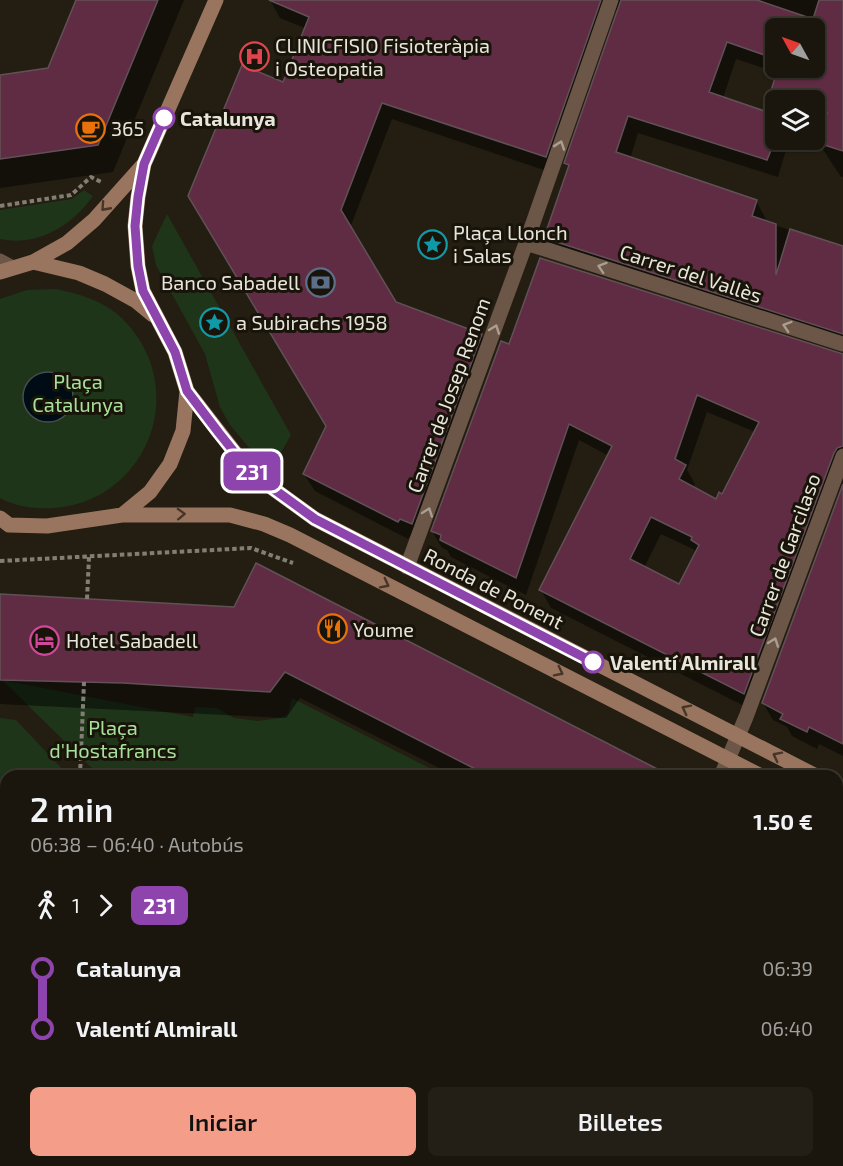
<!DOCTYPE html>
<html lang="es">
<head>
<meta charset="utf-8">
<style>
  :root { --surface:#1a160d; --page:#231f16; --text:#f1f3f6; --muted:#9f9f9d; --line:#38352e; --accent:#f49e8a }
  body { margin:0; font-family:"Exo 2",sans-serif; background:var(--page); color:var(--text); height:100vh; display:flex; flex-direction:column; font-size:22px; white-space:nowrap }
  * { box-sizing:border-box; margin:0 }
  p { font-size:20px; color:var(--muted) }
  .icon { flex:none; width:33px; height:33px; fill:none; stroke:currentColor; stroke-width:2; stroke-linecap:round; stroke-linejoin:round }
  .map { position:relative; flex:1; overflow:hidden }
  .side { position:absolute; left:0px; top:770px; width:843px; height:398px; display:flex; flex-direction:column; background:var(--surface); border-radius:18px 18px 0 0; box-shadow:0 2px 4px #0004,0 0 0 2px var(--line) }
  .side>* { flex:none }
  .badge { padding:0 12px; border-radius:9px; font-size:21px; line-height:39px }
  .needle { width:39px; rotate:310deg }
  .fabs { position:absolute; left:765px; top:18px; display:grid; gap:12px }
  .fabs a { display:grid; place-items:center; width:60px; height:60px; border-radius:9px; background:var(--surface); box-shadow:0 2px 4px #0004,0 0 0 2px var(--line); font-size:30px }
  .map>.badge { position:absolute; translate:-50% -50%; box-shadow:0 0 0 3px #fff }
  .legs { display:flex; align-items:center; gap:9px; height:66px; padding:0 30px; font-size:20px }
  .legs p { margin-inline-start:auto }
  .headline { display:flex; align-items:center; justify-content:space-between; height:102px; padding:0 30px }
  h1 { font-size:33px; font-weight:600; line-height:45px }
  .button { display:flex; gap:12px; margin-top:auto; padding:12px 30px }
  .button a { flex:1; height:69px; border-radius:9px; background:var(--accent); color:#111; font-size:24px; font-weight:600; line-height:69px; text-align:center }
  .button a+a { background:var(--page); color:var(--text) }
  ul { padding:0 30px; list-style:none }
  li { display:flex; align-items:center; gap:21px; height:60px; font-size:22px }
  li i { display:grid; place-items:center; width:9px; height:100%; margin:0 8px; background:currentColor }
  li i::after { content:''; width:15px; height:15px; margin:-8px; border:4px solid; border-radius:50%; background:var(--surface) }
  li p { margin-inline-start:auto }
  li:first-child i { background:linear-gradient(#0000 50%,currentColor 0) }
  li:last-child i { background:linear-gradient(currentColor 50%,#0000 0) }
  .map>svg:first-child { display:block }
  .green { fill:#1e351a }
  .water { fill:#000c15; stroke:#464d51; stroke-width:1.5 }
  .shadow { fill:#0007; fill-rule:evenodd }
  .building { fill:#602c43; stroke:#615157; stroke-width:1.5; fill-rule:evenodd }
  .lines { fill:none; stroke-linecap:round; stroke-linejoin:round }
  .path { stroke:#827e73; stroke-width:4; stroke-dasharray:4.5 3; stroke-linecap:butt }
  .street { stroke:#6c5648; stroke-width:15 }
  .secondary { stroke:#99755f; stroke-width:15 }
  .oneway { stroke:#aa9e92 }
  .oneway2 { stroke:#463627 }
  .line-1-casing { stroke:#fff; stroke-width:14 }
  .line-1 { stroke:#8e44ad; stroke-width:9 }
  .stop-1-dot { fill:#fff; stroke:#8e44ad; stroke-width:3 }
  .labels { text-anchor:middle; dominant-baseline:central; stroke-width:6; stroke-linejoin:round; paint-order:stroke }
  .poi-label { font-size:20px; fill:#e8e5dd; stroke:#191409; text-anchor:start }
  .stop-label { font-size:20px; font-weight:bold; fill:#e8e5dd; stroke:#191409; text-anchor:start }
  .street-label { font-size:20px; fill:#e8e5dd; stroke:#191409 }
  .park-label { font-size:20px; fill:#a6e09a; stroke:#191409 }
</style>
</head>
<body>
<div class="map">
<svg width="843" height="1166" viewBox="0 0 843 1166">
  <rect width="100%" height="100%" fill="#231e11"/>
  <path class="green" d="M84 190 93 196C72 226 37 247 0 239V210L72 199Z
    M167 214 291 435 274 465 251 450 230 425 220 407 205 354 156 265 152 246Z
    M56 289C74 293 91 297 107 307 120 314 131 327 139 339 184 410 137 503 53 508 35 509 17 507 0 498V299L27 290Z
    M2 680 193 717 195 707 217 708 234 718 257 721 280 718 288 714 292 698 443 775H99Z
    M0 718 16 720 68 775 6 776V979L0 985Z"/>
  <path class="water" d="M23 397a25 25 0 1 1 50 0a25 25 0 1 1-50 0Z"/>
  <path class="shadow" d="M78 0H184L113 172 0 188V76L49 69Z
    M270 0H843V177H841L822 148 797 140H814V100H776V140H789L778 177 638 133 630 159 756 201 766 219 765 222 843 247V347L559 257 548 239 551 232 549 228 569 169 566 163 621 6 611 15 556 174 392 119 350 228 395 303 481 335 491 353 422 540 410 536 408 539 315 491 304 474 327 426 284 84 307 29 280 18ZM776 28H814V68H776ZM736 59 778 73 765 113 723 98Z
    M510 346 843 355V471L754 711 551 608 541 590 609 456 579 440 526 595 451 557 447 550 442 548 432 531ZM707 412 755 432 723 496 716 501 692 488 695 484 687 470ZM661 534 697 551 679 586 644 568Z
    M843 488V756L819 744 817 749 792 736 787 727 773 720 763 703Z
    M0 596 37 597 663 776H455L300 698 286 718 0 704Z
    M837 862 843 865V1010L837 1007Z
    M0 1078 6 1084V1161H26L22 1166H0Z
    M539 1161H582L586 1166H535Z"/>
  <path class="building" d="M76 0H158L98 145 0 159V75L48 68Z
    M269 0H601L546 157 382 103 341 210 396 302 482 334 412 524 400 519 398 522 303 474 326 426 188 196 242 65 283 82 309 17Z
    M621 0H757L813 19 819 0H843V151L818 143 827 113 814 109V100H789L770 94 778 68H814V28H776V59L727 42 709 92 776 115V138L767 160 628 116 616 152 757 200 752 216 776 224V275L790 229 843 246V334L547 239 550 230 547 229 569 165 564 163Z
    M540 258 843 354V446L837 448 834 453 744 694 539 590 612 446 569 424 516 578 440 540 441 535 431 531 501 341 509 344ZM697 395 759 422 722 494 719 492 716 499 679 479 686 465 675 459ZM651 517 692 537 691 540 699 545 679 584 630 559Z
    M843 484V744L809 727 807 732 780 719 783 714 762 703Z
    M256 563 671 776H489L285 672 270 692 123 683 0 680V594L234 607Z"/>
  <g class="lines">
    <path class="path" d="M0 206 71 195 91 177 101 182
      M0 561 251 548 293 563
      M87 599 89 557
      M80 776 84 682
      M0 957 6 951"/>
    <path class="street" d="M526 243 843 344
      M0 261 11 267
      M407 567 526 243 611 0
      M721 776 746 717 843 456
      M609 1161 613 1166
      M500 1166 504 1161"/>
    <path class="secondary" d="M33 262 67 243 94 220 144 164
      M0 272 33 262 79 273 105 284 136 301 153 315
      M187 391 243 463 264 482 315 519 816 776
      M122 515H230L264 524 290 535 761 776
      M0 518 9 525 47 526 122 515 150 492 170 464 183 431 187 391 175 352 143 291 138 266 135 226 138 197 144 164 216 0
      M837 786 843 789
      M837 814 843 817"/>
  </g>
  <defs><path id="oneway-chevron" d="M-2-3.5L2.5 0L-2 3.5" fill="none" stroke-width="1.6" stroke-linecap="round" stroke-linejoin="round" transform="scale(1.5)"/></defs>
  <g class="oneway">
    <use href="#oneway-chevron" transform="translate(560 145) rotate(-71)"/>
    <use href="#oneway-chevron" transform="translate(602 267) rotate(-162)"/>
    <use href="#oneway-chevron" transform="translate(787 326) rotate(-162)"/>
    <use href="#oneway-chevron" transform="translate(495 329) rotate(-70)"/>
    <use href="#oneway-chevron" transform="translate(428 512) rotate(-70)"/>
    <use href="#oneway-chevron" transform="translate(774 642) rotate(-70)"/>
  </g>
  <g class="oneway2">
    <use href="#oneway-chevron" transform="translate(105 207) rotate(132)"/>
    <use href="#oneway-chevron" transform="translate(181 514) rotate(-2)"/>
    <use href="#oneway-chevron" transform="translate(385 584) rotate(27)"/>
    <use href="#oneway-chevron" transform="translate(559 672) rotate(27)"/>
    <use href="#oneway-chevron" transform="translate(686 709) rotate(-153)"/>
    <use href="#oneway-chevron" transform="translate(777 756) rotate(-153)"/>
  </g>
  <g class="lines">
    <defs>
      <path id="line-1" d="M164 118 144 164 138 197 135 226 138 266 143 291 175 352 187 391 219 433 243 463 264 482 315 519 593 662"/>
    </defs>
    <use href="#line-1" class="line-1-casing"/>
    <use href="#line-1" class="line-1"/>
  </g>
  <defs>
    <symbol id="hospital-ring" viewBox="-11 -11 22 22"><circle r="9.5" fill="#191409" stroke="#e0444e" stroke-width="1.5"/><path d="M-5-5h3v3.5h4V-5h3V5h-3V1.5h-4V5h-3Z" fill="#e0444e"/></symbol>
    <symbol id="cafe-ring" viewBox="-11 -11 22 22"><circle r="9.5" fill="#191409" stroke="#e8710a" stroke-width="1.5"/><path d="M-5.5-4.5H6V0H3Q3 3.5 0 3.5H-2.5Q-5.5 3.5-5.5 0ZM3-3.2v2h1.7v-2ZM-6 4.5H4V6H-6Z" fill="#e8710a"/></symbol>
    <symbol id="sight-ring" viewBox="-11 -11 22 22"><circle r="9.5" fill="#191409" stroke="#0f9aa8" stroke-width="1.5"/><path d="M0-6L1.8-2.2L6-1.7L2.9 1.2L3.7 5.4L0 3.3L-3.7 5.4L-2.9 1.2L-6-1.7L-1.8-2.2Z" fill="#0f9aa8"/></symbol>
    <symbol id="bank-ring" viewBox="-11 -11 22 22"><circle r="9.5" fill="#191409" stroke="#5c6f8a" stroke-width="1.5"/><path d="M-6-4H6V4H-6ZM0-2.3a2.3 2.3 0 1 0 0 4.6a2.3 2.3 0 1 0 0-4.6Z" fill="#5c6f8a"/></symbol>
    <symbol id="restaurant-ring" viewBox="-11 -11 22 22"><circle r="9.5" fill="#191409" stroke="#e8710a" stroke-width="1.5"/><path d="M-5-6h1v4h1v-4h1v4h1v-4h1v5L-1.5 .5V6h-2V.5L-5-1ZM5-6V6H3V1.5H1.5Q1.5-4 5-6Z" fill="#e8710a"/></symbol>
    <symbol id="hotel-ring" viewBox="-11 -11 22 22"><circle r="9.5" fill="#191409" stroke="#d1479c" stroke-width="1.5"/><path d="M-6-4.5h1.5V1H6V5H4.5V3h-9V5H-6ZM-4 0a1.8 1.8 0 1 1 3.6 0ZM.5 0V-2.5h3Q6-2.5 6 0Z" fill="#d1479c"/></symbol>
  </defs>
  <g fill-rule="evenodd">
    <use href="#hospital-ring" x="238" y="40" width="33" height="33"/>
    <use href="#cafe-ring" x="74" y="112" width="33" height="33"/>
    <use href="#sight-ring" x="416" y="228" width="33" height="33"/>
    <use href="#bank-ring" x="304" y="266" width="33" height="33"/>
    <use href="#sight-ring" x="198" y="306" width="33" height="33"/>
    <use href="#restaurant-ring" x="316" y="612" width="33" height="33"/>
    <use href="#hotel-ring" x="28" y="624" width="33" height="33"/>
  </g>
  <g class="stop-1-dot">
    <circle cx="164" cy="118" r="10"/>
    <circle cx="593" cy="662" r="10"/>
  </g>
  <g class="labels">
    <g class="poi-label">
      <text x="275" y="45">CLINICFISIO Fisioteràpia<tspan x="275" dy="23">i Osteopatia</tspan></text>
      <text x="111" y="128">365</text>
      <text x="453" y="232">Plaça Llonch<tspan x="453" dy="23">i Salas</tspan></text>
      <text x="300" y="282" text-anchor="end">Banco Sabadell</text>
      <text x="236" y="322">a Subirachs 1958</text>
      <text x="353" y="629">Youme</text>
      <text x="66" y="640">Hotel Sabadell</text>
    </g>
    <g class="stop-label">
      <text x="180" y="118">Catalunya</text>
      <text x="610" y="662">Valentí Almirall</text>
    </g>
    <g class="street-label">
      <text transform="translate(691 273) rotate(18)">Carrer del Vallès</text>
      <text transform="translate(448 395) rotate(-70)">Carrer de Josep Renom</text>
      <text transform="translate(784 555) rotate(-70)">Carrer de Garcilaso</text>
      <text transform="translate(494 588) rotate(27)">Ronda de Ponent</text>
    </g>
    <g class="park-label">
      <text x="78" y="381">Plaça<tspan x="78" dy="23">Catalunya</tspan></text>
      <text x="113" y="727">Plaça<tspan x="113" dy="23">d'Hostafrancs</tspan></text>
    </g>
  </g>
</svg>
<div class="fabs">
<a><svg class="needle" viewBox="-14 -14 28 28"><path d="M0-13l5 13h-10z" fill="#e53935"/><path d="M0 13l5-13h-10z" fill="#9f9f9d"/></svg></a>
<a><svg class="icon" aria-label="layers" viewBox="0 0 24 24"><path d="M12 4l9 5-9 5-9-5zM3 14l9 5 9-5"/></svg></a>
</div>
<b class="badge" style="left:252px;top:471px;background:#8e44ad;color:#fff">231</b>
<section class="side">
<div class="headline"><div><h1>2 min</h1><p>06:38 – 06:40 · Autobús</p></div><b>1.50 €</b></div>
<div class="legs"><svg class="icon" aria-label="walk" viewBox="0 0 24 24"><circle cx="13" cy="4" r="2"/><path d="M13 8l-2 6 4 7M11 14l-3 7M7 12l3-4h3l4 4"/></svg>1<svg class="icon" aria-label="forward" viewBox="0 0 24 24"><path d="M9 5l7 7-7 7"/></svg><b class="badge" style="background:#8e44ad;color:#fff">231</b></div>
<ul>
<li><i style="color:#8e44ad"></i><b>Catalunya</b><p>06:39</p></li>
<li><i style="color:#8e44ad"></i><b>Valentí Almirall</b><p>06:40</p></li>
</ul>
<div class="button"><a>Iniciar</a><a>Billetes</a></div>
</section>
</div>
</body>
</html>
